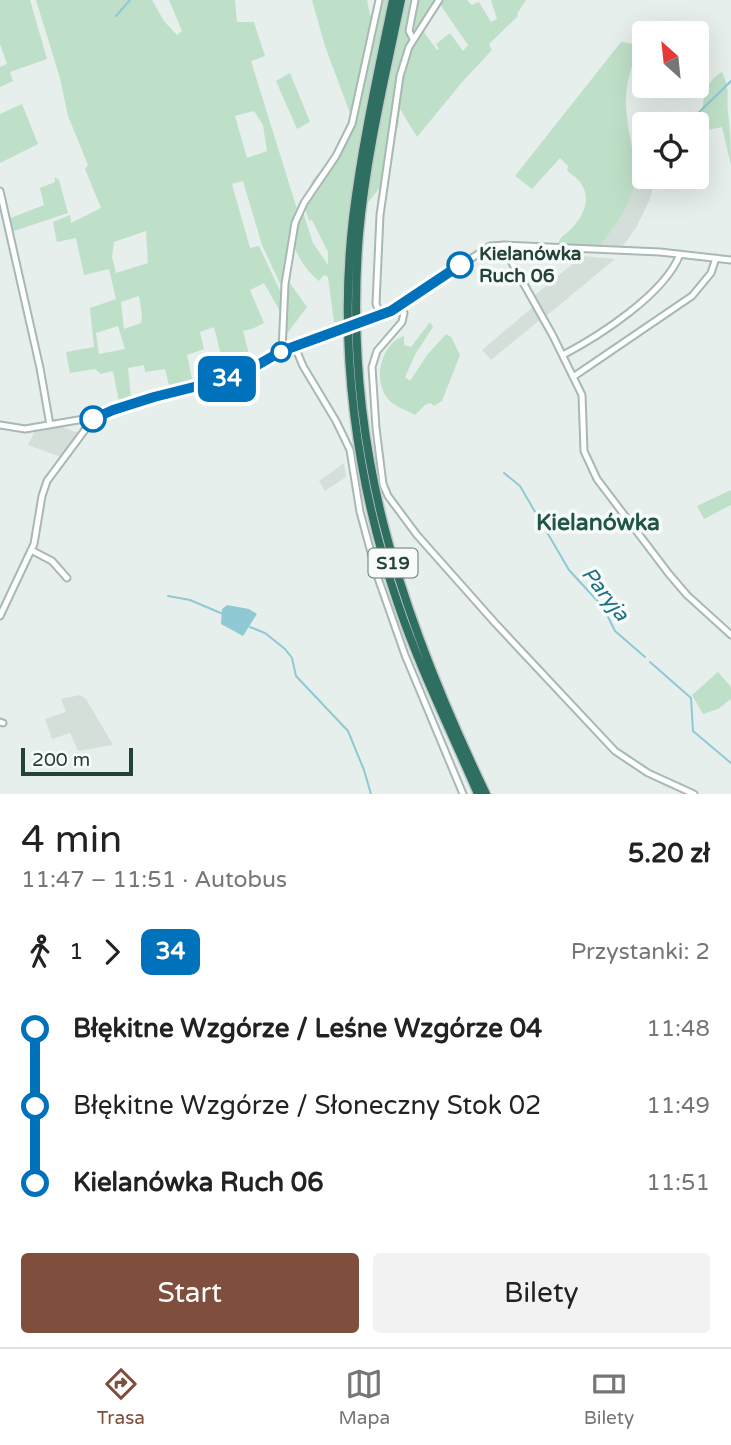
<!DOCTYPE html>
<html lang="pl">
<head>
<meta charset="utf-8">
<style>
  :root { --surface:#fff; --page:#f2f2f2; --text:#222; --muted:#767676; --line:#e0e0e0; --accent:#804e3d }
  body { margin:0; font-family:"Varela Round",sans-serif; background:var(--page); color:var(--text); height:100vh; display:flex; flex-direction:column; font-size:26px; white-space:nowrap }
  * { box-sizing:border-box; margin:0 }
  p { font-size:23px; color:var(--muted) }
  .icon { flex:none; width:38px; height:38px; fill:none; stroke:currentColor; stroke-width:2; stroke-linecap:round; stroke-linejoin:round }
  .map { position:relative; height:794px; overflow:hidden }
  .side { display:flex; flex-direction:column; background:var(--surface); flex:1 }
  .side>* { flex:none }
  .badge { padding:0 14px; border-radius:10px; font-size:24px; line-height:46px }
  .needle { width:46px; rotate:333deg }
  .controls { position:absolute; left:632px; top:21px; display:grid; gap:14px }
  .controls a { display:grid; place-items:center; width:77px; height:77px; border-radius:7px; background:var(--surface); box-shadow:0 7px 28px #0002; font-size:35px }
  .scale { position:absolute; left:21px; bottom:18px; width:112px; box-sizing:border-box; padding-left:7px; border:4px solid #24423a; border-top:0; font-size:19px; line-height:24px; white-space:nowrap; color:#24423a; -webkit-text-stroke:5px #f7fbf9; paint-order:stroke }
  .map>.badge { position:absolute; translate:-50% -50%; box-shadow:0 0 0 4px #fff }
  .legs { display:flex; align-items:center; gap:10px; height:77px; padding:0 21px; font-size:23px }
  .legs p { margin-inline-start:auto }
  .head { display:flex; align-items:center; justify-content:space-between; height:119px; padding:0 21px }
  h1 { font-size:38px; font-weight:600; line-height:52px }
  .button { display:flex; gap:14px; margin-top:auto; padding:14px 21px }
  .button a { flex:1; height:80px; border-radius:7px; background:var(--accent); color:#fff; font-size:28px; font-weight:600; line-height:80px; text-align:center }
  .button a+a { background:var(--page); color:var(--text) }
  ul { padding:0 21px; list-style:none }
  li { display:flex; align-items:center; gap:24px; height:77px; font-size:26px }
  li i { display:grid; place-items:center; width:10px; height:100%; margin:0 9px; background:currentColor }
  li i::after { content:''; width:18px; height:18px; margin:-9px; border:5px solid; border-radius:50%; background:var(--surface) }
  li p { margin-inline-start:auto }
  li:first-child i { background:linear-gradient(#0000 50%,currentColor 0) }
  li:last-child i { background:linear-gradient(currentColor 50%,#0000 0) }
  .dock { display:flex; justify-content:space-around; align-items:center; height:98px; border-top:2px solid var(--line); background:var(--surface); font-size:19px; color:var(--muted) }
  .dock a { display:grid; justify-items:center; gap:4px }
  .dock .active { color:var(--accent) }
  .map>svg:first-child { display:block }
  .built { fill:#d4dfda }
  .green { fill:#bfe0c8; fill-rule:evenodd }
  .water { fill:#8ec9d4 }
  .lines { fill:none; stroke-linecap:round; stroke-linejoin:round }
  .stream { stroke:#8ec9d4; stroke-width:2 }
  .minor-casing { stroke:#a8b8b2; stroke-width:9 }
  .highway-casing { stroke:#c2cac8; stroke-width:11 }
  .minor { stroke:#fff; stroke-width:5 }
  .highway { stroke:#2f6f62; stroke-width:8 }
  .minor-bridge-casing { stroke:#a8b8b2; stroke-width:9; stroke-linecap:butt }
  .minor-bridge { stroke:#fff; stroke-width:5 }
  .line-1-casing { stroke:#fff; stroke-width:16 }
  .line-1 { stroke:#0072bc; stroke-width:10 }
  .stop-1-dot { fill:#fff; stroke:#0072bc; stroke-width:3.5 }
  .labels { text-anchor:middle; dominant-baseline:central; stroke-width:7; stroke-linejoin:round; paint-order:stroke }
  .shield { fill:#f7fbf9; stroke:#637a73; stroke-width:2 }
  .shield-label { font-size:18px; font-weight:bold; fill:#24423a }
  .stop-label { font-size:19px; font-weight:bold; fill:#24423a; stroke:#f7fbf9; text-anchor:start }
  .water-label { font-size:21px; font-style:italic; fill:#1c6f80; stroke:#f7fbf9 }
  .quarter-label { font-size:23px; font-weight:bold; fill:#1f5548; stroke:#f7fbf9 }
</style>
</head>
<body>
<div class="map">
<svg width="731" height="794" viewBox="0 0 731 794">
  <rect width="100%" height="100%" fill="#e6efeb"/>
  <path class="built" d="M634 179 654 181 650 199 636 228 622 247 601 245 624 210 631 193Z
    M582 256 615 259 545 317 534 296Z
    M534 306 541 319 491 360 482 350Z
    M62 427 78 433 61 457 28 445 35 431Z
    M344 463 346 477 325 491 319 481Z
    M80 695 86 699 113 745 78 751 70 733 52 739 45 719 66 712 61 699Z"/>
  <path class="green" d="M0 0H30L47 59 10 72 13 81 0 87V67L7 64 0 44Z
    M36 0H152L164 21 177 35 182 31 169 0H235L237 22H254L265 56 251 61 297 209 289 234 282 288 262 245 243 181 232 184 250 248 259 246 282 295V315L264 283 250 290 264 323 254 328 243 331 252 365 239 373 226 376 214 327 200 332 204 349 187 355 193 384 170 389 165 369 145 372 144 365 128 368 131 398 119 402 113 371 101 374 95 369 70 373 66 352 94 347 90 308 116 299 109 269 84 275 76 238 57 242 53 222 70 215 71 223 101 208 85 169 88 165 68 116 60 78ZM254 111 263 125 267 151 247 158 235 116ZM146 231 148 263 116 273 112 257 114 242ZM139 296 142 316 141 323 124 329 121 302ZM118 326 125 349 99 354 96 333Z
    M312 0H367L370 15 373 18 350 123 336 154 312 187 310 186 312 181 334 154 351 116 325 46Z
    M381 0H390C366 108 344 211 345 323L334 322 328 277 324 275 319 281C305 269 298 258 292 240L302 209 313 243 328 265V252L312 220 309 221 304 206 351 129Z
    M404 0H414L407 32 409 40 398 74 384 182 366 205 377 137Z
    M417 0H436L413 34 411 33Z
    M441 0H467L472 5 479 2 491 22 497 19 491 0H526L517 14 518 16 489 44 492 50 463 81 417 137 400 109 398 128 395 126 398 101H401L399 98C401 75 408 53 421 31H423L437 50 439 49 436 44 450 33 463 51 468 45 439 3Z
    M621 42 635 44 639 48C631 67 625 85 626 106 627 135 640 165 632 193 626 212 612 229 601 245L558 244C560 237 563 236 569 231 584 217 595 194 575 177 573 175 569 173 567 170L568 166 560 158 532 189 515 176Z
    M722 72C731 92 726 93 728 112 730 130 731 146 731 165L722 127 698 132 696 123 701 117C704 99 704 82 722 72Z
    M290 73 310 122 297 129 276 81Z
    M22 104 38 144 0 163V114Z
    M55 177 59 180 68 213 11 232 8 219 44 205 40 188 55 182Z
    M287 279 307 307 286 335Z
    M430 322 433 327 416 353 405 377 410 381 427 355 446 334 451 337 460 355 442 401 434 406 430 403 425 405 415 415C407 410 398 408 391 402 371 384 380 344 404 336V345L411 347Z
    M731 490V505L704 519 697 506Z
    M718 672 731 687V699L718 709 703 714 692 695Z"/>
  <path class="water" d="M227 605 249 609 257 614 243 636 221 624 222 609Z"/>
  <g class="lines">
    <path class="stream" d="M116 16 130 0
      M687 124 731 81
      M504 473 520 486 569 570 603 607 615 631 645 657
      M168 596 190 600 223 614
      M250 627 265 633 285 649 292 658 296 676 348 731 364 770 371 794
      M650 662 691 698 693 731 731 763"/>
    <defs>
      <path id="minor" d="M413 39 409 31 415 0
        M0 191 40 368 50 425
        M502 245 553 336 582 395 584 451 597 479 669 574 687 595 731 635
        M400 306 404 313 402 322 377 351 372 367 376 428 383 484 388 496 417 535 496 624 615 751 648 773 694 794
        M381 315 376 304 380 215 400 76 409 47 439 0
        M369 320 400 306 490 246 505 245 660 252 731 260
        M295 347 303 366 336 421 350 450 360 512 378 578 405 655 463 794
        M282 351 285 284 295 223 304 203 336 156 352 124 379 0
        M563 355C599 336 665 294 680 254
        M573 377 692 296 711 273 716 258
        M0 425 25 429 84 419H93
        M31 550 52 561 67 578
        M0 616 34 544 42 496 47 481 93 419 113 410 154 397 238 376 282 351 338 331
        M0 722 3 723"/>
      <path id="highway" d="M393 0C378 72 362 145 353 218 338 347 356 482 398 604 420 669 451 731 478 794
        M401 0C385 77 366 156 359 234 342 441 398 610 486 794"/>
    </defs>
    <use href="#minor" class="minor-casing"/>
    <use href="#highway" class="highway-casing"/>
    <use href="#minor" class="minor"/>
    <use href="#highway" class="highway"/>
    <defs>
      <path id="minor-bridge" d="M338 331 369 320"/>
    </defs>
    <use href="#minor-bridge" class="minor-bridge-casing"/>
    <use href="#minor-bridge" class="minor-bridge"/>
  </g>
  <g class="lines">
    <defs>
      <path id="line-1" d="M93 419 113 410 154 397 238 376 282 351 391 311 460 265"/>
    </defs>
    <use href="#line-1" class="line-1-casing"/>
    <use href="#line-1" class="line-1"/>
  </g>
  <g class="stop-1-dot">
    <circle cx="460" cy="265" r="12"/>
    <circle cx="281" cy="352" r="9"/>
    <circle cx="93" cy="419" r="12"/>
  </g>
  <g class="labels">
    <rect class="shield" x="368.5" y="548.5" width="49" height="29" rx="5"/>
    <g class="shield-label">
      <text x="393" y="563">S19</text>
    </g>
    <g class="stop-label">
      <text x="479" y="254">Kielanówka<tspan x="479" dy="22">Ruch 06</tspan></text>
    </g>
    <g class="water-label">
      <text transform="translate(605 594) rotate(52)">Paryja</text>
    </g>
    <g class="quarter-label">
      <text x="598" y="523">Kielanówka</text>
    </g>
  </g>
</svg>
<div class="controls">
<a><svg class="needle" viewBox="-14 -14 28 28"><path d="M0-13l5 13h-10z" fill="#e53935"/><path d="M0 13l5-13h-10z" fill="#767676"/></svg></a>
<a><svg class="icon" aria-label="locate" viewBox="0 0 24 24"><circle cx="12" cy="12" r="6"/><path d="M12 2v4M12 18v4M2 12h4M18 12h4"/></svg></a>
</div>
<div class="scale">200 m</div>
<b class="badge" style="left:227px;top:379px;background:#0072bc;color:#fff">34</b>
</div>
<section class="side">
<div class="head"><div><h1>4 min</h1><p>11:47 – 11:51 · Autobus</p></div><b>5.20 zł</b></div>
<div class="legs"><svg class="icon" aria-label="walk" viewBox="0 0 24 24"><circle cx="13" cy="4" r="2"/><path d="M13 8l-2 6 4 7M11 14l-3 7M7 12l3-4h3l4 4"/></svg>1<svg class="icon" aria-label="forward" viewBox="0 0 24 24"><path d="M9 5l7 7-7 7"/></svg><b class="badge" style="background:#0072bc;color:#fff">34</b><p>Przystanki: 2</p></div>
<ul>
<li><i style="color:#0072bc"></i><b>Błękitne Wzgórze / Leśne Wzgórze 04</b><p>11:48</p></li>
<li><i style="color:#0072bc"></i><span>Błękitne Wzgórze / Słoneczny Stok 02</span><p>11:49</p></li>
<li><i style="color:#0072bc"></i><b>Kielanówka Ruch 06</b><p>11:51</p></li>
</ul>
<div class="button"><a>Start</a><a>Bilety</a></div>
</section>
<nav class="dock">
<a class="active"><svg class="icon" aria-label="directions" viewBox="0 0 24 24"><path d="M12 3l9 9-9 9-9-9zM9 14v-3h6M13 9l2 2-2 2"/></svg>Trasa</a>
<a><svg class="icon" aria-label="map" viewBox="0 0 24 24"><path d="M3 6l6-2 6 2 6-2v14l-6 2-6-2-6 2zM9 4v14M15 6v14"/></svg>Mapa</a>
<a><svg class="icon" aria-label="tickets" viewBox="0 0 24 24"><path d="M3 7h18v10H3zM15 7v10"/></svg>Bilety</a>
</nav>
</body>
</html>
